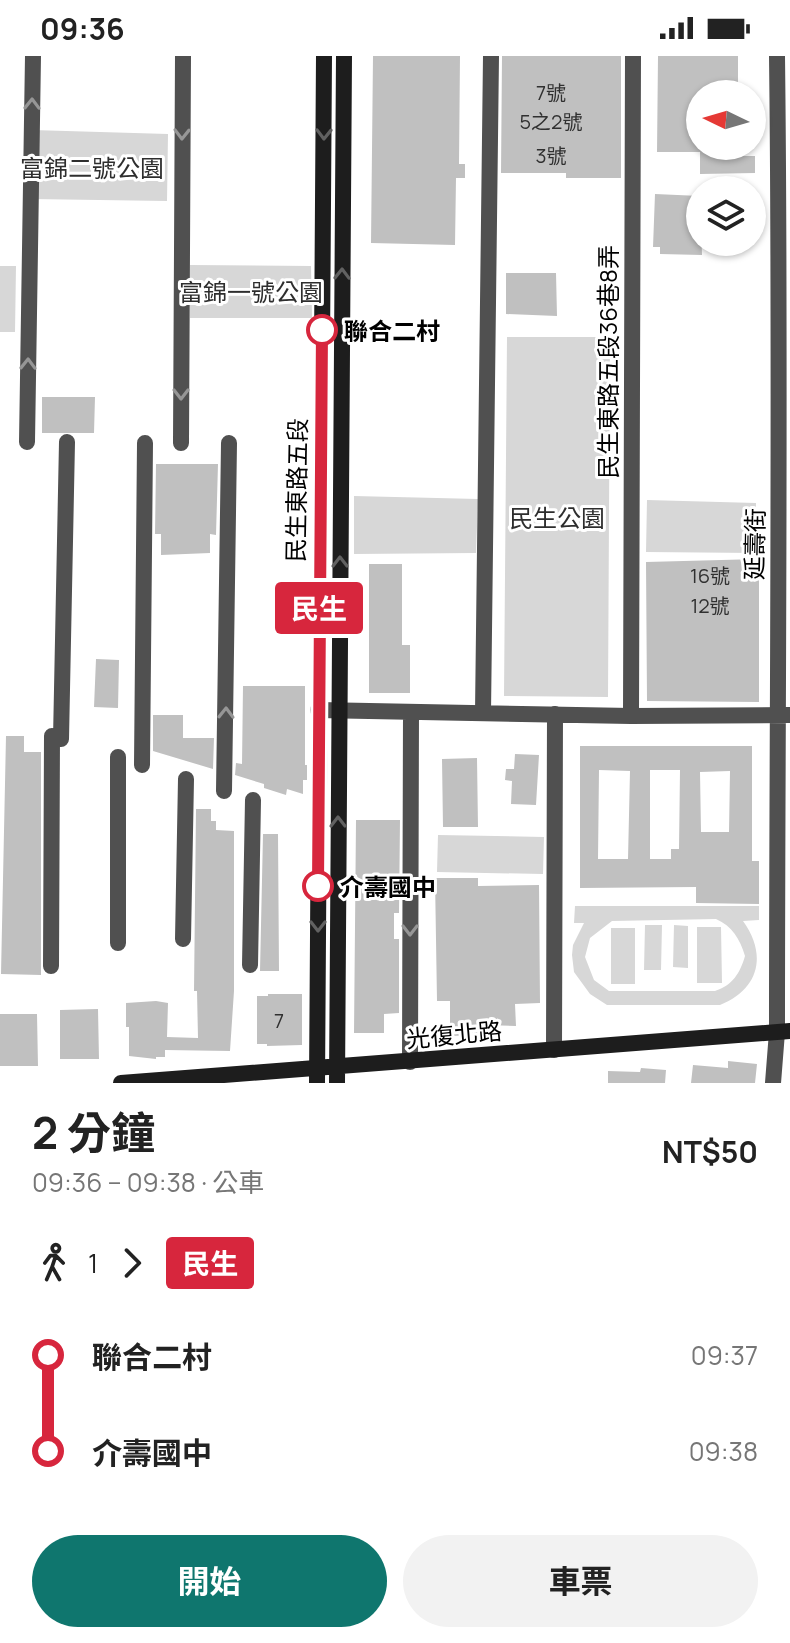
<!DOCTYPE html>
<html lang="zh-TW">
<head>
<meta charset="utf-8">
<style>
  :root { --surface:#fff; --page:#f2f2f2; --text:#222; --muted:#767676; --accent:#0f766e }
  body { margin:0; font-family:Manrope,"Noto Sans TC",sans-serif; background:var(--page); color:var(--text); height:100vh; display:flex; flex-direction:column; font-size:30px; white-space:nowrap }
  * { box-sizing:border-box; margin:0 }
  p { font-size:26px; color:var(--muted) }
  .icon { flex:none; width:44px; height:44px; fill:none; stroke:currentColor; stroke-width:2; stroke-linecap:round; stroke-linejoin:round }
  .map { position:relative; height:1027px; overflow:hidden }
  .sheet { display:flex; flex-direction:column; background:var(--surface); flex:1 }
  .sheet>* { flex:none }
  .badge { padding:0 16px; border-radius:6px; font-size:28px; line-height:52px }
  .needle { width:52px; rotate:275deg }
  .fabs { position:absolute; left:686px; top:24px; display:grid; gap:16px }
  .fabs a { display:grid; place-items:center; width:80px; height:80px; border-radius:50%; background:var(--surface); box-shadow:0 2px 6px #0004; font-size:40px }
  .map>.badge { position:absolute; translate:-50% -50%; box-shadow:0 0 0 4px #fff }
  .legs { display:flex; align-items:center; gap:12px; height:88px; padding:0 32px; font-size:26px }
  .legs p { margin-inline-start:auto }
  .headline { display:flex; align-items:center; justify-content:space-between; height:136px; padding:0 32px }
  h1 { font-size:44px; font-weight:700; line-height:60px }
  .button { display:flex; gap:16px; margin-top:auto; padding:16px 32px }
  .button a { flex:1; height:92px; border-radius:48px; background:var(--accent); color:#fff; font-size:32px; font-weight:700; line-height:92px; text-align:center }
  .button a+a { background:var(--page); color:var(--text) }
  ul { padding:0 32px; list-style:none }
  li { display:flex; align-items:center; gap:28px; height:96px; font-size:30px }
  li i { display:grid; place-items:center; width:12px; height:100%; margin:0 10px; background:currentColor }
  li i::after { content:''; width:20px; height:20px; margin:-10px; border:6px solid; border-radius:50%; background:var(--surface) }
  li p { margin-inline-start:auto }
  li:first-child i { background:linear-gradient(#0000 50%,currentColor 0) }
  li:last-child i { background:linear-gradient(currentColor 50%,#0000 0) }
  .status { display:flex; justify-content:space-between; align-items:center; height:56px; padding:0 40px; background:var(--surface); direction:ltr }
  .status svg { height:22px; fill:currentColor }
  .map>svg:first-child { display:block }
  .green { fill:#d7d7d7; fill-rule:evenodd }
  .building { fill:#c0c0c0; fill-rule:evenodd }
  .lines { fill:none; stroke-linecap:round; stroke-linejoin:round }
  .street { stroke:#505050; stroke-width:16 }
  .secondary { stroke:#1d1d1d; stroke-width:16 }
  .oneway { stroke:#969696 }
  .oneway2 { stroke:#616161 }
  .line-1-casing { stroke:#fff; stroke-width:18 }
  .line-1 { stroke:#d7263d; stroke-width:12 }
  .stop-1-dot { fill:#fff; stroke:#d7263d; stroke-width:4 }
  .labels { text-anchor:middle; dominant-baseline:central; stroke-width:6; stroke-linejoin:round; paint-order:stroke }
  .number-label { font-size:20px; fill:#303030 }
  .park-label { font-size:24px; fill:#2e2e2e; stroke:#fff }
  .stop-label { font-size:24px; font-weight:bold; fill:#000; stroke:#fff; text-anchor:start }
  .street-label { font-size:24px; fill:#000; stroke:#fff }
</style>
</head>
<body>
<div class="status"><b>09:36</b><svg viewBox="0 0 49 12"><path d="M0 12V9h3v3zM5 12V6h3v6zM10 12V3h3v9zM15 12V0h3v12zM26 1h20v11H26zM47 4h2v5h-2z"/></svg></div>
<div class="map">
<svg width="790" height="1027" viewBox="0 0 790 1027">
  <rect width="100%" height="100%" fill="#fff"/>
  <path class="green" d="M32 74 168 78 167 145 31 143Z
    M190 209 311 210 312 262H190Z
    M0 210H16L15 276H0Z
    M507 281H610L608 641 504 640Z
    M354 440 478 443 476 497 354 498Z
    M647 444 756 447V497L646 496Z
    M438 779 544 781 543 818 437 816Z
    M575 850H759V864L743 865C767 898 760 933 720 949H607L590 938 574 916 572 899 573 889 584 867H574ZM716 863C732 870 740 883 745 900 740 917 733 929 715 935H609L594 924 585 901 590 882 612 865Z
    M645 869H662L661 914H644Z
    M674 869 688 870V912L673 911Z
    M697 871H721L722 927H697Z
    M611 872H635V928H611Z"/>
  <path class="building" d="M373 0H460L459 108H465V122H456L455 189 371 187Z
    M502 0H621V122H566V117H501Z
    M658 0H738V38H700V90H739V100H755V117L700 118V96H657Z
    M655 138 700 140 702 199 660 198V191H653Z
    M506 217H556L557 260 506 258Z
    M42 341H95L94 377H42Z
    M156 408H218L216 479 210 478V497L161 499V478H155Z
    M759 503V646L647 645 646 506Z
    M369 508H402V589H410V637H369Z
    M96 603 119 604 118 652 94 651Z
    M243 630H305V709H307V724H303V738L287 733 286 739 264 732V728L235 719 236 707 242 708Z
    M153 659H183V682H214L213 713 153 695Z
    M6 680H24V696H41V919L1 918Z
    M580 690H752V805H759V848L696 847V831L580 832ZM599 714 630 715 628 803H598ZM650 714H680L679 793H671V803H650ZM730 715 729 776H701L700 716Z
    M515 698 539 699 536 749 511 748 512 725 505 724 506 713H514Z
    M477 702 478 771H443L442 703Z
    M196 753H211V765H216V774L234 775V935L230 995 165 994V1001H156V1003L129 1000V971H126V947L156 945 168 947 167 981 198 982 197 935H194Z
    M356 764H400L399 857H394V883H399V957L384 958V977H354Z
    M263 778H278L279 915H260Z
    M435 822H478V830L539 829 540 947 515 948 516 970 484 969V979L450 980V945H437Z
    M268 938H302V989L267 990V988H257V940H268Z
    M98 953 99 1003H60V954Z
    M0 958H37L38 1010H0Z
    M728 1005 757 1008 755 1027H691L693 1009 728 1012Z
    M641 1012 666 1014 665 1027H608V1015L640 1016Z"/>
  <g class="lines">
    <path class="street" d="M27 386 33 0
      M181 387 183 0
      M318 654 631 660 790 659
      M483 657 491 0
      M631 660 633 0
      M61 683 67 386
      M142 709 145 387
      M224 735 229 387
      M183 883 186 723
      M118 887V701
      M250 909 253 744
      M51 910 52 680
      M554 994 555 658
      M410 1006 411 656
      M773 1027 777 976C777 651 781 325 777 0"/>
    <path class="secondary" d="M121 1027 790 975
      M317 1027 324 0
      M337 1027 344 0"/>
  </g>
  <defs><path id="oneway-chevron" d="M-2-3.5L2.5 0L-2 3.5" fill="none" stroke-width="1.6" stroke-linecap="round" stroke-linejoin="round" transform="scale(2)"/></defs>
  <g class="oneway">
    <use href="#oneway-chevron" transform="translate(32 48) rotate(-89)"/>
    <use href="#oneway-chevron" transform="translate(182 78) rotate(91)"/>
    <use href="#oneway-chevron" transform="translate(28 308) rotate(-89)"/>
    <use href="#oneway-chevron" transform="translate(181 338) rotate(90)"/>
    <use href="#oneway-chevron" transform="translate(226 657) rotate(-89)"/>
    <use href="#oneway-chevron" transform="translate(410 874) rotate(90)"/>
  </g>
  <g class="oneway2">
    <use href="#oneway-chevron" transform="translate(324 78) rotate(91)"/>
    <use href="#oneway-chevron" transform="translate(342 218) rotate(-89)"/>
    <use href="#oneway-chevron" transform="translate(340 506) rotate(-90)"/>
    <use href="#oneway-chevron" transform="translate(338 766) rotate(-90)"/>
    <use href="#oneway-chevron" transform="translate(318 870) rotate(90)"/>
  </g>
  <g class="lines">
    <defs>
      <path id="line-1" d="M318 830 322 274"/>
    </defs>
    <use href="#line-1" class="line-1-casing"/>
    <use href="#line-1" class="line-1"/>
  </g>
  <g class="stop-1-dot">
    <circle cx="322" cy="274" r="14"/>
    <circle cx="318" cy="830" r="14"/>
  </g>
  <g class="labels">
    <g class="number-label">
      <text x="551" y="36">7號</text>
      <text x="551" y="65">5之2號</text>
      <text x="551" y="99">3號</text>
      <text x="710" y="519">16號</text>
      <text x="710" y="549">12號</text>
      <text x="279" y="964">7</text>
    </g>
    <g class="park-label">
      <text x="92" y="111">富錦二號公園</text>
      <text x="251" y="235">富錦一號公園</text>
      <text x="557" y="461">民生公園</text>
    </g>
    <g class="stop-label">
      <text x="344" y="274">聯合二村</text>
      <text x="340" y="830">介壽國中</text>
    </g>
    <g class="street-label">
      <text transform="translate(607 306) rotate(-90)">民生東路五段36巷8弄</text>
      <text transform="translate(296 434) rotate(-89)">民生東路五段</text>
      <text transform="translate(754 488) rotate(-89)">延壽街</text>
      <text transform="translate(454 978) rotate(-5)">光復北路</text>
    </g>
  </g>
</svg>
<div class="fabs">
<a><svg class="needle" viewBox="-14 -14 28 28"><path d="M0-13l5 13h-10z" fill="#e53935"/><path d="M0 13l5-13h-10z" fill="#767676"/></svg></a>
<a><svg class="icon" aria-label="layers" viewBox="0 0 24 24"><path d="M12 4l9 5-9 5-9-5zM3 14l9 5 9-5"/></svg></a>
</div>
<b class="badge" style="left:319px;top:552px;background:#d7263d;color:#fff">民生</b>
</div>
<section class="sheet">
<div class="headline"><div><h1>2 分鐘</h1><p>09:36 – 09:38 · 公車</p></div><b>NT$50</b></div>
<div class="legs"><svg class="icon" aria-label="walk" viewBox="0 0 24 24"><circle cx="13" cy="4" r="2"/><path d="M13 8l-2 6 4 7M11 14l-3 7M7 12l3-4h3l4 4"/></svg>1<svg class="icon" aria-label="forward" viewBox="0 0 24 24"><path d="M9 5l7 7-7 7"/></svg><b class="badge" style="background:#d7263d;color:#fff">民生</b></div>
<ul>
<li><i style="color:#d7263d"></i><b>聯合二村</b><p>09:37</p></li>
<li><i style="color:#d7263d"></i><b>介壽國中</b><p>09:38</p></li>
</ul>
<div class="button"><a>開始</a><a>車票</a></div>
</section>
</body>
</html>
